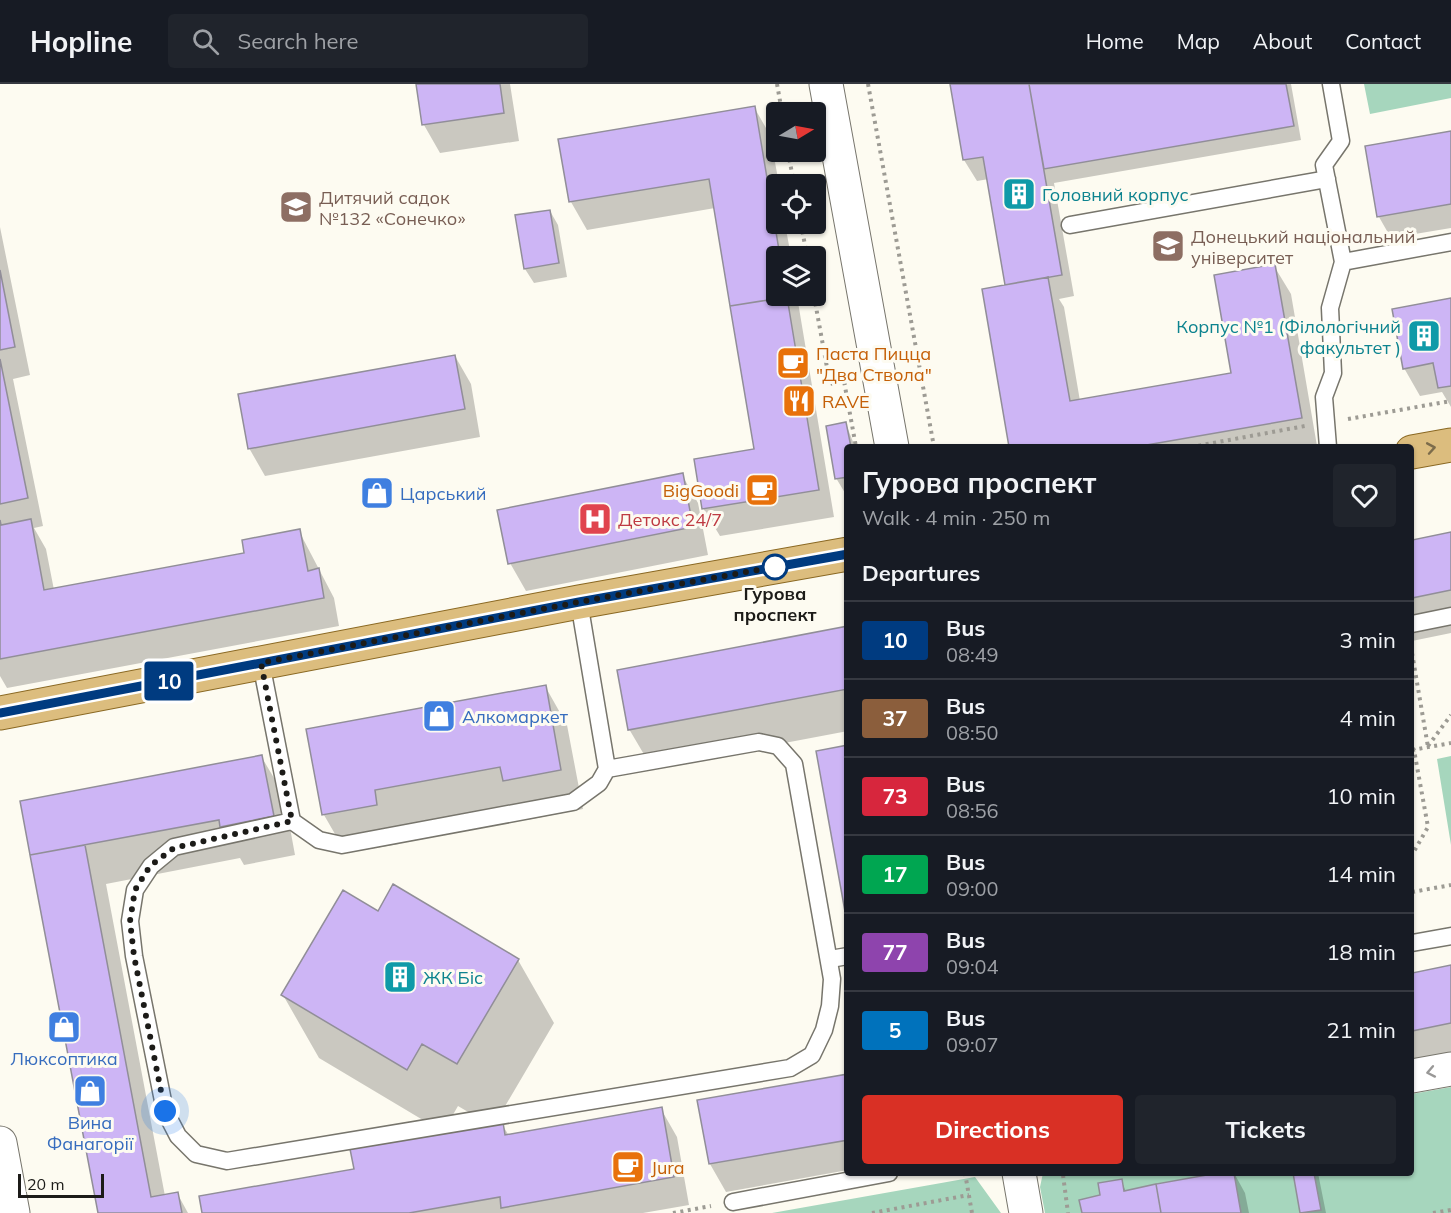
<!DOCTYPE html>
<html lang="en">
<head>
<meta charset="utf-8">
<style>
  :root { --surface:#171b24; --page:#20242c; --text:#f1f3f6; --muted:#9ea1a6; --line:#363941; --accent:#d93025 }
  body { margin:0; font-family:Mulish,sans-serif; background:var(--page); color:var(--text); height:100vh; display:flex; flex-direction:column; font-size:22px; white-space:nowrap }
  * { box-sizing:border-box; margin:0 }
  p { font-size:20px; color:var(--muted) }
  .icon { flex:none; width:33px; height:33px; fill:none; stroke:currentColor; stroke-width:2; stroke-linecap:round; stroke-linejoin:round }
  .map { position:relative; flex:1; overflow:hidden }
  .panel { position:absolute; left:844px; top:360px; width:570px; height:732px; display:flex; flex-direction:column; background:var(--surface); border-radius:6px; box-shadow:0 2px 4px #0004 }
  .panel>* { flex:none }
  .badge { padding:0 12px; border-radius:4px; font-size:21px; line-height:39px }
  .needle { width:39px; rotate:80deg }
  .tools { position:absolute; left:766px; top:18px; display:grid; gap:12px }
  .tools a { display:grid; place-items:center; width:60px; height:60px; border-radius:6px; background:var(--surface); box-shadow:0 2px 4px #0004; font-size:30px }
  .scale { position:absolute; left:18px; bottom:15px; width:86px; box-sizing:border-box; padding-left:6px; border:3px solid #1c1b18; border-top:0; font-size:16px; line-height:21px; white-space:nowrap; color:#1c1b18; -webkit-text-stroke:4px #fdfbf1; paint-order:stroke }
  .you { position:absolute; width:30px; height:30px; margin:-15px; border:4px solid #fff; border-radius:50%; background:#1a73e8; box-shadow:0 0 0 9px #1a73e833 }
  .map>.badge { position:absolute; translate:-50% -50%; box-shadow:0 0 0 3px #fff }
  h2 { padding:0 18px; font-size:22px; line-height:54px }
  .round { display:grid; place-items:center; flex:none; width:63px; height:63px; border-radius:6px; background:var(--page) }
  .summary { display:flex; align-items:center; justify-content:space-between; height:102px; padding:0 18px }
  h1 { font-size:28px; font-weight:700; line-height:45px }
  .primary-button { display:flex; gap:12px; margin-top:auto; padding:12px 18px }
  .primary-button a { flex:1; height:69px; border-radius:6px; background:var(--accent); color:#fff; font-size:24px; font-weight:700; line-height:69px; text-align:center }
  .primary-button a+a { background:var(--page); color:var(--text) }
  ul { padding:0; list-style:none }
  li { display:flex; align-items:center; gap:18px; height:78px; padding:0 18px; border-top:2px solid var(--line) }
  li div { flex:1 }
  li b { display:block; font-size:22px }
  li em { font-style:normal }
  li .badge { min-width:66px; font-weight:700; text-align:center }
  header { display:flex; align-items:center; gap:36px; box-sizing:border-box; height:84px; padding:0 30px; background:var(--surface); border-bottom:2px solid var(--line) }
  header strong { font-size:28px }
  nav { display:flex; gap:33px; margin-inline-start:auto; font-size:21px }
  .search { width:420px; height:54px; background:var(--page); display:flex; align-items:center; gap:15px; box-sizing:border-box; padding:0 21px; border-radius:6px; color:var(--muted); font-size:22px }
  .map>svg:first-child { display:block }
  .green { fill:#a6d6bd }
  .shadow { fill:#0003 }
  .building { fill:#cdb5f5; stroke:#918e98; stroke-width:1.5 }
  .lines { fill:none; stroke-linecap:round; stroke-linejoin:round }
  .service-casing { stroke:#77756c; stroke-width:19 }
  .tertiary-casing { stroke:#77756c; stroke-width:35 }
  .primary-casing { stroke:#8a6822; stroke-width:35 }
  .path { stroke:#9d9b94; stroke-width:4; stroke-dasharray:3 4.5; stroke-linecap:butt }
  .service { stroke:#fff; stroke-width:16 }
  .tertiary { stroke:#fff; stroke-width:33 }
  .primary { stroke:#dcbd7e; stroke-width:33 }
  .oneway { stroke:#7c6c4b }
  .oneway2 { stroke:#999897 }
  .line-casing { stroke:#fff; stroke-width:14 }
  .line { stroke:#003b80; stroke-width:9 }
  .walk { stroke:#1c1b18; stroke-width:6; stroke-dasharray:0 10.8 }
  .stop-dot { fill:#fff; stroke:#003b80; stroke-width:3 }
  .labels { text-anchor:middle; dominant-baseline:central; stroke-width:6; stroke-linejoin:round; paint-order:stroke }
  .culture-label { font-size:18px; fill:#0d838f; stroke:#fdfbf1; text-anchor:start }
  .education-label { font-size:18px; fill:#785e54; stroke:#fdfbf1; text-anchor:start }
  .food-label { font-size:18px; fill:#c56008; stroke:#fdfbf1; text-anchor:start }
  .shop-label { font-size:18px; fill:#366cbe; stroke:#fdfbf1; text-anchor:start }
  .health-label { font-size:18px; fill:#be3a42; stroke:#fdfbf1; text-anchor:start }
  .stop-label { font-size:18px; font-weight:bold; fill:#1c1b18; stroke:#fdfbf1 }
</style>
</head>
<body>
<header>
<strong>Hopline</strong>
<div class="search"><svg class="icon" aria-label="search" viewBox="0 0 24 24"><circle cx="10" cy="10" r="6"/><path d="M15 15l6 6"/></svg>Search here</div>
<nav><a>Home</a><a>Map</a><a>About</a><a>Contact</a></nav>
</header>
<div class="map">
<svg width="1451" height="1129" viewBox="0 0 1451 1129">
  <rect width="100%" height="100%" fill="#fdfbf1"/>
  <path class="green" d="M1364 0H1451V14L1370 30Z
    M1451 672V761L1437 675Z
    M1451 1003V1129H1045L1040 1103 1043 1089H1412V1010Z
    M975 1093 1001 1129H772Z"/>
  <path class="shadow" d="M417 0H510L519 57 440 69 424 41Z
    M951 0H1291L1301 56 1054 99 1074 212 1059 215 1064 223 1080 317 1232 290 1274 182 1291 210 1317 362 1011 363 1008 202 989 95 977 97 964 76Z
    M754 23 770 51 779 100 777 140H785L791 172H777V212H797L834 433 720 452 703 424 755 366 715 124 587 146 571 118 560 56Z
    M1451 48V144L1391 154 1379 133 1367 63Z
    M550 127 558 141 567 193 534 199 525 185Z
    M0 143 30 291 13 295 43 442 34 444 46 465 54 506 246 470 299 447 334 514 339 542 7 604 0 592Z
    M1451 216V323L1442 308 1420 312 1404 284Z
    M455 272 471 300 480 353 265 392 249 364Z
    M846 340 855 363H848V408L845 409 836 394Z
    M682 391 698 419 708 471 526 507 510 479Z
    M1451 449V549L1412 557V457Z
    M848 544V647L652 684 629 645Z
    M545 602 567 641 583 725 527 736 519 722 396 745 399 760 346 769 324 731Z
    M261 672 284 711 295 771 244 781 240 774 106 800 165 1112 177 1109 188 1129H99L22 718Z
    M378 829 518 876 554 939 494 1041 502 1040 509 1052 661 1025 677 1053 689 1121 643 1129H204L355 1086 492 1042 458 1022 443 1048 319 974 283 911Z
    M1451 883V982L1412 990V890Z
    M848 991V1086L726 1108 710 1080 699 1018Z
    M1227 1089H1234L1245 1109 1249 1129H1085L1121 1096 1126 1108Z
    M1294 1089H1318L1326 1129H1302Z"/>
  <path class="building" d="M416 0H500L504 29 422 41Z
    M950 0H1029L1062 191 1005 201 983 73 963 76Z
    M1029 0H1286L1294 42 1044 85Z
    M755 22 780 172H777V212L787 213 730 222 709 95 569 118 558 55Z
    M1451 47V120L1377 133 1365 62Z
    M550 126 559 179 524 185 515 131Z
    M1275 180 1302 334 1135 363H1009L982 205 1048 193 1070 317 1231 289 1214 191Z
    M0 186 15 263 0 266Z
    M787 213 819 406 702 425 694 375 754 365 730 222Z
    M1451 214V302L1438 304 1433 279 1403 285 1392 225Z
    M455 271 465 325 248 365 238 310Z
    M0 275 28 414 0 420Z
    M846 338 851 363H848V393L835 395 826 342Z
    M683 389 693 443 508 480 497 426Z
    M31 435 44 506 244 469 242 456 300 445 308 487 319 484 324 514 0 575V436L1 441Z
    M1451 448V506L1412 514V456Z
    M848 542V605L628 646 617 586Z
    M546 601 561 686 503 697 500 683 375 706 377 721 322 731 306 645Z
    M848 661V844L816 667Z
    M262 671 274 732 220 743 219 736 30 771 20 717Z
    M85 761 151 1113 178 1108 182 1129H98L30 771Z
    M393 800 519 875 457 980 422 960 407 986 281 911 343 806 378 827Z
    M1451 881V939L1412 947V889Z
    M848 990V1056L709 1080 697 1016Z
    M662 1023 674 1093 501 1124 500 1113 409 1129H202L199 1112 354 1085 350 1065 503 1038 505 1051Z
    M1218 1089H1234L1241 1129H1161L1156 1100Z
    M1293 1089H1314L1321 1126 1300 1129Z
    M1122 1095 1124 1107 1156 1100 1161 1129H1082L1079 1116 1100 1111 1098 1099Z"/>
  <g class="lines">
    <defs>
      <path id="service" d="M1070 141 1327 95
        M1343 178 1451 158
        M1328 363 1324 313 1333 289 1330 224 1343 178 1324 81 1341 57 1331 0
        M579 518 607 685
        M1412 540 1451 532
        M261 579 292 737 319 756 342 761 573 718 599 699 607 685 759 658 778 662 794 680 832 895 830 922 824 946 812 971 790 984 227 1077 196 1070 178 1052 165 1027 134 872 130 837 135 806 151 782 174 763 292 737
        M1412 859 1451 852
        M830 875 848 872
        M733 1118 889 1089"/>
      <path id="tertiary" d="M826 0 892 363
        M1412 992 1451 985
        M0 1059 13 1129
        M1019 1089 1026 1129"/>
      <path id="primary" d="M1412 368 1451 361
        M0 629 579 518 848 470"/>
    </defs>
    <use href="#service" class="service-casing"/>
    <use href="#tertiary" class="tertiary-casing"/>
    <use href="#primary" class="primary-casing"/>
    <path class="path" d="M777 0 782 28
      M868 0 934 363
      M788 68 794 100
      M801 140 807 172
      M814 212 830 300 844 297 856 363
      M1348 335 1451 317
      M1191 363 1305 342
      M1412 569 1428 663
      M1428 662 1451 631
      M1412 664 1414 666 1428 743 1412 771
      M1412 666 1451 659
      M1412 808 1451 801
      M965 1089 972 1129
      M1063 1091 1068 1129
      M673 1129 711 1122
      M872 1129 969 1111
      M1433 1129 1451 1126"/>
    <use href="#service" class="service"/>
    <use href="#tertiary" class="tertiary"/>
    <use href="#primary" class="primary"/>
  </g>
  <defs><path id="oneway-chevron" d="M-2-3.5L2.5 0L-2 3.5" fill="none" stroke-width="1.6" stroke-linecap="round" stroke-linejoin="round" transform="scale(1.5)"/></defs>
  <use class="oneway" href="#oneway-chevron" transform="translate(1431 364) rotate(-10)"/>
  <use class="oneway2" href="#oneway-chevron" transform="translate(1431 988) rotate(169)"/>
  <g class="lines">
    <defs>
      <path id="line" d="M0 629 579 518 848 470"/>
    </defs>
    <use href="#line" class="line-casing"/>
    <use href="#line" class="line"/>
    <path class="walk" d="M165 1027 134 872 130 837 135 806 150 782 174 764 292 737 261 579 579 518 780 482 775 483"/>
  </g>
  <defs>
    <symbol id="building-square" viewBox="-11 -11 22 22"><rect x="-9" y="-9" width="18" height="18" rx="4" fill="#0f9aa8" stroke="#fdfbf1"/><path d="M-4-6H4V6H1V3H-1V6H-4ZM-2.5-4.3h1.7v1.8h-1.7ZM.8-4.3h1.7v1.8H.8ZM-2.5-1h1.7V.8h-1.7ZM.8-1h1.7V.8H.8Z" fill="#fff"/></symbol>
    <symbol id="school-square" viewBox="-11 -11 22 22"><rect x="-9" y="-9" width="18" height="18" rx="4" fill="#8d6e63" stroke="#fdfbf1"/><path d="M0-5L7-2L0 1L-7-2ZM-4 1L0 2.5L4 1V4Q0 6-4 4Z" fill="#fff"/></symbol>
    <symbol id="university-square" viewBox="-11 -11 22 22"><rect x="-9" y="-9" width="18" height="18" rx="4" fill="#8d6e63" stroke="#fdfbf1"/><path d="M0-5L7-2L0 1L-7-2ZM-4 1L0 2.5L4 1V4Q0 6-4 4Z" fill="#fff"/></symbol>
    <symbol id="cafe-square" viewBox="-11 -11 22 22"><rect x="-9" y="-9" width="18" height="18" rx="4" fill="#e8710a" stroke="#fdfbf1"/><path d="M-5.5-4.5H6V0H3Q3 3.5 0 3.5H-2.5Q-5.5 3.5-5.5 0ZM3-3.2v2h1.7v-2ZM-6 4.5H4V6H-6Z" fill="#fff"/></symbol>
    <symbol id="restaurant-square" viewBox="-11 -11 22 22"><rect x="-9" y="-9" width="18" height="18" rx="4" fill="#e8710a" stroke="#fdfbf1"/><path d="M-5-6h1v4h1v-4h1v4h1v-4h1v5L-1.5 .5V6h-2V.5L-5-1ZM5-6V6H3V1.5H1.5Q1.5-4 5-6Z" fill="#fff"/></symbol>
    <symbol id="shop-square" viewBox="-11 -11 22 22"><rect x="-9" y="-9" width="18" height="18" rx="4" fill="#3f7fe0" stroke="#fdfbf1"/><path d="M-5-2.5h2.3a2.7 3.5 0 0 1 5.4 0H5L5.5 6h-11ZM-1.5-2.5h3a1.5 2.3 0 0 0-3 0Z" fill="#fff"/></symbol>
    <symbol id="hospital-square" viewBox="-11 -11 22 22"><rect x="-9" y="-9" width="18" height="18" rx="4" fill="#e0444e" stroke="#fdfbf1"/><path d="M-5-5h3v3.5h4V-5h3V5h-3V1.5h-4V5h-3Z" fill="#fff"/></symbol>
  </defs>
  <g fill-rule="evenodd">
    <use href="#building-square" x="1000" y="91" width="38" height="38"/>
    <use href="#school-square" x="277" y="104" width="38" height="38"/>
    <use href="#university-square" x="1149" y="143" width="38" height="38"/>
    <use href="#building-square" x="1405" y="233" width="38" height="38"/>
    <use href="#cafe-square" x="774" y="260" width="38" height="38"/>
    <use href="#restaurant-square" x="780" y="298" width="38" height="38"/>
    <use href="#cafe-square" x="743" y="387" width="38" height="38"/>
    <use href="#shop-square" x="358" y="390" width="38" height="38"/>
    <use href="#hospital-square" x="576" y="416" width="38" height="38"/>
    <use href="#shop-square" x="420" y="613" width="38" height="38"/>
    <use href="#building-square" x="381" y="874" width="38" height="38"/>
    <use href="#shop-square" x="45" y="924" width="38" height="38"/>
    <use href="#shop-square" x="71" y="988" width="38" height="38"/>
    <use href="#cafe-square" x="609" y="1064" width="38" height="38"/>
  </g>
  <circle class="stop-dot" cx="775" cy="483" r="12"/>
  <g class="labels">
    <g class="culture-label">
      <text x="1042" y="110">Головний корпус</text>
      <text x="1401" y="242" text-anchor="end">Корпус №1 (Філологічний<tspan x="1401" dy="21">факультет )</tspan></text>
      <text x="423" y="893">ЖК Біс</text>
    </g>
    <g class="education-label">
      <text x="319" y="113">Дитячий садок<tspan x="319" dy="21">№132 «Сонечко»</tspan></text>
      <text x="1191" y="152">Донецький національний<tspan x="1191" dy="21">університет</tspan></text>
    </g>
    <g class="food-label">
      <text x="816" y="269">Паста Пицца<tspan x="816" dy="21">"Два Ствола"</tspan></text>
      <text x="822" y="317">RAVE</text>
      <text x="739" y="406" text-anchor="end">BigGoodi</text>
      <text x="651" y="1083">Jura</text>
    </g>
    <g class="shop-label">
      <text x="400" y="409">Царський</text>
      <text x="462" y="632">Алкомаркет</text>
      <text x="64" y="974" text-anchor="middle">Люксоптика</text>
      <text x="90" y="1038" text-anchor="middle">Вина<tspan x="90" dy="21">Фанагорії</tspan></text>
    </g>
    <g class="health-label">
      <text x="618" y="435">Детокс 24/7</text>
    </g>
    <g class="stop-label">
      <text x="775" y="509">Гурова<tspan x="775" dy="21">проспект</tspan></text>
    </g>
  </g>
</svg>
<div class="tools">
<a><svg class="needle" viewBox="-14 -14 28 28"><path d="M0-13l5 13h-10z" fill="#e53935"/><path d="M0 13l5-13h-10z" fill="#9ea1a6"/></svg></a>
<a><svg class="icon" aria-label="locate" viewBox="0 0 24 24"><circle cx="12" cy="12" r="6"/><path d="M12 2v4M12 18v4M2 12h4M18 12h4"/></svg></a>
<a><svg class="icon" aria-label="layers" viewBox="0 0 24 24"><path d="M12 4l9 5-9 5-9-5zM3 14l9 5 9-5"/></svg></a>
</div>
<div class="scale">20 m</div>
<div class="you" style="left:165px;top:1027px"></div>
<b class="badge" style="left:169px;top:597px;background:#003b80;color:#fff">10</b>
<section class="panel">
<div class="summary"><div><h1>Гурова проспект</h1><p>Walk · 4 min · 250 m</p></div><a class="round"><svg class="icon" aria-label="heart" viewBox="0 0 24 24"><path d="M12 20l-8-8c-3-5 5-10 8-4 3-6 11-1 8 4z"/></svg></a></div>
<h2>Departures</h2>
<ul>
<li><span class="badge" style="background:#003b80;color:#fff">10</span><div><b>Bus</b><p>08:49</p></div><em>3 min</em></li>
<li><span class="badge" style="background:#8b5e3c;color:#fff">37</span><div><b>Bus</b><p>08:50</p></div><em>4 min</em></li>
<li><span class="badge" style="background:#d7263d;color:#fff">73</span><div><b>Bus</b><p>08:56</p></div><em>10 min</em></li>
<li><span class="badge" style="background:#00a651;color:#fff">17</span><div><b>Bus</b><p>09:00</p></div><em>14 min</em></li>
<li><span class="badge" style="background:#8e44ad;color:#fff">77</span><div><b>Bus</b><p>09:04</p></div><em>18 min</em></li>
<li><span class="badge" style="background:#0072bc;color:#fff">5</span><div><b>Bus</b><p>09:07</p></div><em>21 min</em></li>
</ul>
<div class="primary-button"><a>Directions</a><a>Tickets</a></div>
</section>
</div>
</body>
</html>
